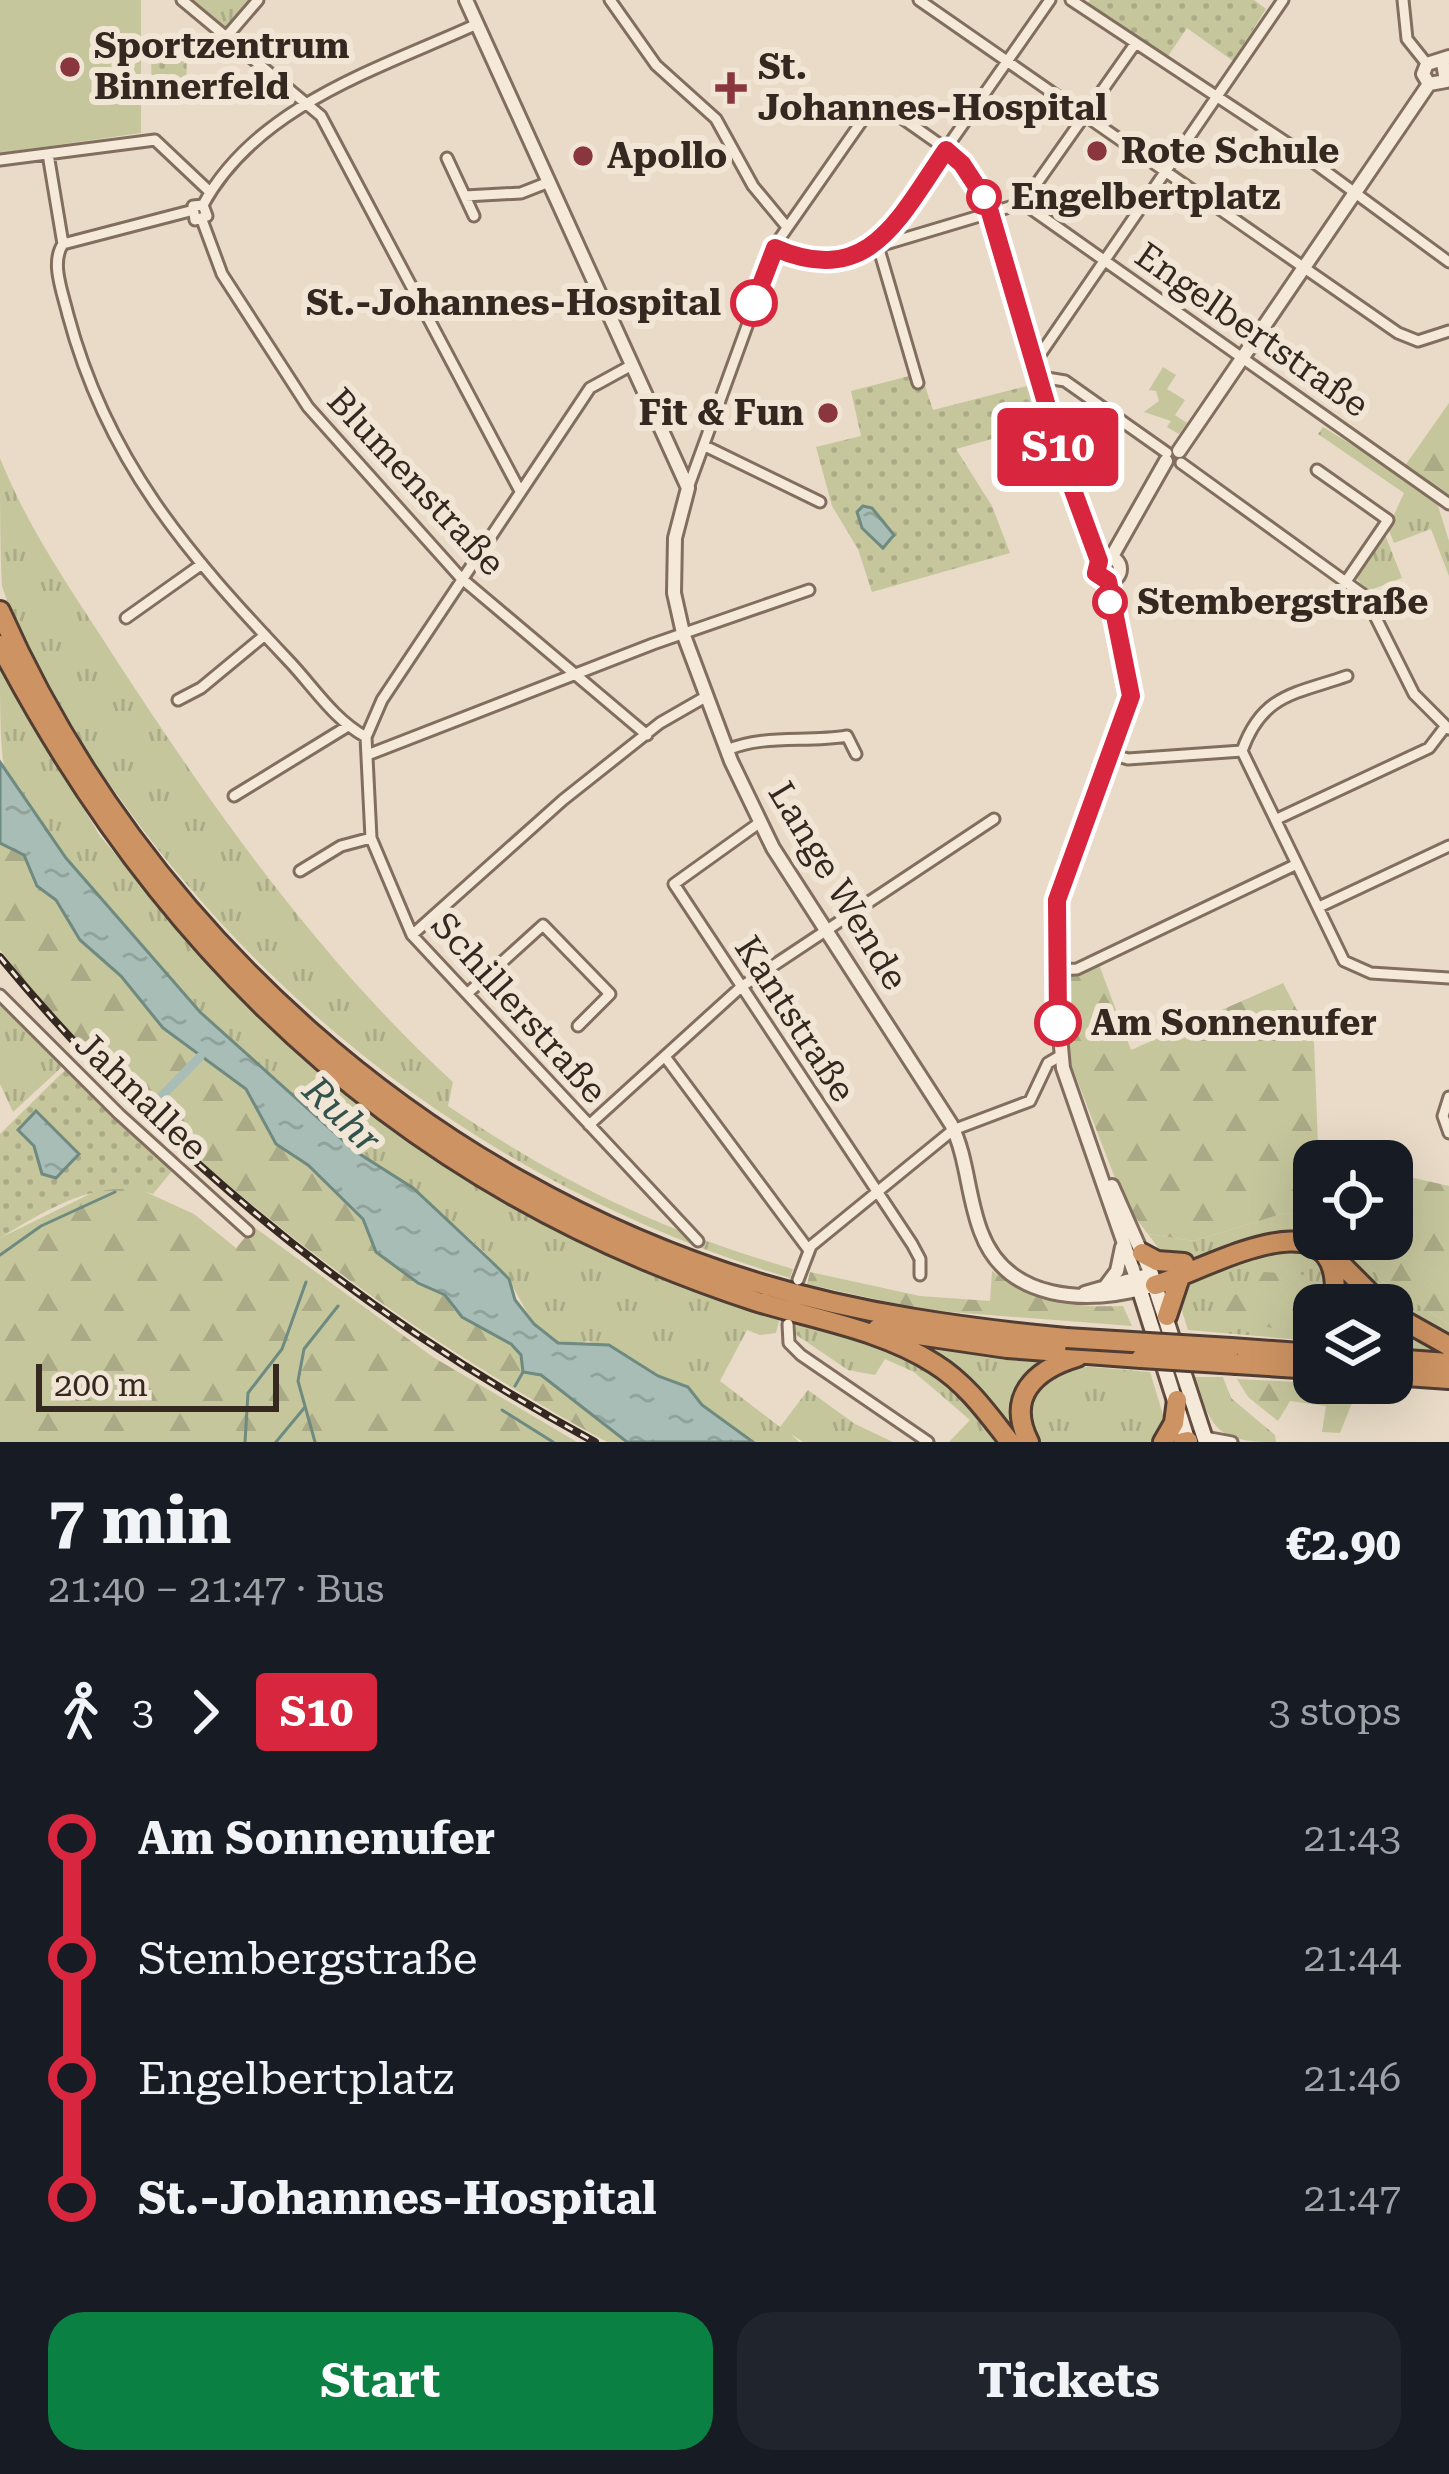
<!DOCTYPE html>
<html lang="en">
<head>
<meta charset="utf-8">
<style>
  :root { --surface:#171b24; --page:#20242c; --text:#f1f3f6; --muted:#9ea1a6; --accent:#0b8043 }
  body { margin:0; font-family:"Roboto Serif",serif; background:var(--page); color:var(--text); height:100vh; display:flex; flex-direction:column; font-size:45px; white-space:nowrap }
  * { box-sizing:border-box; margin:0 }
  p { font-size:39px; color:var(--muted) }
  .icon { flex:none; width:66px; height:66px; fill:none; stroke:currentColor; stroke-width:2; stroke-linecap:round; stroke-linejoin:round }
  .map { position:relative; height:1442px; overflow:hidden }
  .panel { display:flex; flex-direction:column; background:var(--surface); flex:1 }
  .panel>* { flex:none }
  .badge { padding:0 24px; border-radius:9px; font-size:42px; line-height:78px }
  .controls { position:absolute; left:1293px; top:1140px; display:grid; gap:24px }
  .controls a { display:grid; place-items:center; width:120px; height:120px; border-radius:24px; background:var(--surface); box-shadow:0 12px 48px #0002; font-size:60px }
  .scale { position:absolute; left:36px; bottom:30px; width:243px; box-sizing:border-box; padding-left:12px; border:6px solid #342820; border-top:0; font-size:33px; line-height:42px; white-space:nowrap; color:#342820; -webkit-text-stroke:9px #f1e6d6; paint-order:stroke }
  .map>.badge { position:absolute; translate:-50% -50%; box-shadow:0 0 0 6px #fff }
  .legs { display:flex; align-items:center; gap:18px; height:132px; padding:0 48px; font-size:39px }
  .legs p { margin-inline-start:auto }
  .head { display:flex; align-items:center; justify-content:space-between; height:204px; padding:0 48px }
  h1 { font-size:66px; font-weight:700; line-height:90px }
  .primary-button { display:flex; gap:24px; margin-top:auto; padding:24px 48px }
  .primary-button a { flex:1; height:138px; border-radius:36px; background:var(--accent); color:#fff; font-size:48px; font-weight:700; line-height:138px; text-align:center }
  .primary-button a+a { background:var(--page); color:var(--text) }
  ul { padding:0 48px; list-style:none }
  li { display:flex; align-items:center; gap:42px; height:120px; font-size:45px }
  li i { display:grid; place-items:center; width:18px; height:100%; margin:0 15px; background:currentColor }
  li i::after { content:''; width:30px; height:30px; margin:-15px; border:9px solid; border-radius:50%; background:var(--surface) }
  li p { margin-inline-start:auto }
  li:first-child i { background:linear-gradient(#0000 50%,currentColor 0) }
  li:last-child i { background:linear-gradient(currentColor 50%,#0000 0) }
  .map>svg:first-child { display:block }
  .grass { fill:url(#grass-tufts) }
  .forest { fill:url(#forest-firs) }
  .park { fill:url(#park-dots) }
  .garden { fill:#c5c69c }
  .water { fill:url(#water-ripples); stroke:#6f8a81; stroke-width:3 }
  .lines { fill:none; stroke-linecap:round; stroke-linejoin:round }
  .stream { stroke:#6f8a81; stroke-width:3 }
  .canal { stroke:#a8bdb5; stroke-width:9 }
  .minor-casing { stroke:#826e5f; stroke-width:15 }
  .tertiary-casing { stroke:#826e5f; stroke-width:18 }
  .secondary-casing { stroke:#644f42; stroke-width:20 }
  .motorway-casing { stroke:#513d32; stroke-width:24 }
  .minor { stroke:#f5ead9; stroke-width:9 }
  .tertiary { stroke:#f5ead9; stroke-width:12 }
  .secondary { stroke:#f5ead9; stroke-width:14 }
  .motorway { stroke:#cd9362; stroke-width:18 }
  .rail-casing { stroke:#342820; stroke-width:8 }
  .rail { stroke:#f1e6d6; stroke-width:3; stroke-dasharray:9; stroke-linecap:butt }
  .motorway-bridge-casing { stroke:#513d32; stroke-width:24; stroke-linecap:butt }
  .motorway-bridge { stroke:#cd9362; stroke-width:18 }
  .line-1-casing { stroke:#fff; stroke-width:27 }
  .line-1 { stroke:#d7263d; stroke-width:18 }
  .poi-dot { fill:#8a363f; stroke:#f1e6d6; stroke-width:4.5 }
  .stop-1-dot { fill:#fff; stroke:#d7263d; stroke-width:6 }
  .labels { text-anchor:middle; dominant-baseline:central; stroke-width:12; stroke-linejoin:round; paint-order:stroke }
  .poi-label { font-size:36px; font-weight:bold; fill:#342820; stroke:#f1e6d6; text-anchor:start }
  .stop-label { font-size:36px; font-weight:bold; fill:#342820; stroke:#f1e6d6; text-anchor:start }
  .street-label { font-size:36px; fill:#342820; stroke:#f1e6d6 }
  .water-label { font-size:39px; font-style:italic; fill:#32524d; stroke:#f1e6d6 }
</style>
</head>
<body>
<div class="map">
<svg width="1449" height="1442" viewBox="0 0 1449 1442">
  <defs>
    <pattern id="grass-tufts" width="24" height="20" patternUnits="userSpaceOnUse" patternTransform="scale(3)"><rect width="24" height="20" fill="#c5c69c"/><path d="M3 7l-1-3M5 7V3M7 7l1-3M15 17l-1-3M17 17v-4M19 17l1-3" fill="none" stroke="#aaaa86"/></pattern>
    <pattern id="forest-firs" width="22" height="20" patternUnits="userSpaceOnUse" patternTransform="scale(3)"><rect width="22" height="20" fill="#c5c69c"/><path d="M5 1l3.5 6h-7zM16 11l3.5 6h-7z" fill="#aaaa86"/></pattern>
    <pattern id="park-dots" width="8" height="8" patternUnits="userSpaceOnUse" patternTransform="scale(3)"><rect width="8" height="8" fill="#c5c69c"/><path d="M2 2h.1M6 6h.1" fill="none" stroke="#aaaa86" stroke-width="1.8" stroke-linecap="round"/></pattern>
    <pattern id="water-ripples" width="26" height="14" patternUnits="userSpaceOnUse" patternTransform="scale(3)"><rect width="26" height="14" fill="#a8bdb5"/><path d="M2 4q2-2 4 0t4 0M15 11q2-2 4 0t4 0" fill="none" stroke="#91a29b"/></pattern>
  </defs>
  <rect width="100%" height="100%" fill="#e9dbc7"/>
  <path class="grass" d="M189 0H251L227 31Z
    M1323 427 1435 496 1449 541V576L1431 529 1394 543 1388 528 1404 493 1318 434Z
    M0 458C29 531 71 589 113 655 211 806 319 960 453 1082L448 1106C563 1184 660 1230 793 1269L790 1278C515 1195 282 1028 116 793 72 731 26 659 2 586 0 550 0 496 0 458Z
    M1384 532 1402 578 1368 591 1354 576Z
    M0 668 100 836 227 986 316 1065 420 1144 780 1317 776 1333 760 1335 747 1330 720 1381 780 1427 808 1390 855 1424 893 1442H803L791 1434 799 1442H753L702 1405 588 1341C539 1360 526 1303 506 1276 484 1248 453 1225 427 1201 404 1180 376 1167 353 1148 227 1047 84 909 4 767 0 745 0 695 0 668Z
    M0 1002 63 1066 13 1112 0 1084Z
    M1285 1213 1314 1218V1239H1347L1383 1282 1449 1324V1353L1392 1348V1305H1314V1341L1188 1330 1165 1257 1148 1234 1194 1241Z
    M797 1323C850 1334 910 1349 954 1384 972 1399 987 1424 1002 1442H949L970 1420 914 1372 885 1359 875 1375 848 1370 795 1334Z
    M915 1347 1049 1358 1024 1380 1022 1442 968 1378Z
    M1079 1366 1150 1372 1164 1418 1156 1442H1034L1026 1402 1046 1375Z
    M1194 1377H1223L1231 1398 1275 1435 1276 1442C1217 1442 1212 1430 1194 1377Z"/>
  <path class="forest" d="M1449 403V500L1404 467Z
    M0 843 24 855 37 886 56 900 80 941 121 976 163 1028 246 1089 276 1144 308 1166 363 1219 376 1252 418 1283 445 1295 462 1317 499 1335 521 1355V1366L541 1375 627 1442H607C376 1316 165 1157 0 950Z
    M1098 962 1131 1050 1283 983 1314 1043 1318 1143 1358 1161H1314V1218L1285 1213 1194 1241 1148 1234 1125 1204 1069 1059 1065 975Z
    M1392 1173 1449 1186V1324L1383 1282 1347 1239H1392Z
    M135 1187 194 1214 236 1248 254 1227 433 1357 577 1442H0V1238L98 1190Z
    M992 1271C1034 1301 1072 1308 1123 1306L1132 1326 924 1310 807 1284 810 1272 920 1296 990 1301Z
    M1253 1271 1305 1275 1313 1310 1278 1329 1221 1319 1222 1295 1251 1294Z
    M1237 1379 1359 1385 1340 1433 1322 1432 1326 1406 1290 1401 1278 1421 1248 1397Z"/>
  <path class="park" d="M1090 0H1254L1266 9 1233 61 1187 28 1168 56 1086 6Z
    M187 52 186 95 152 98 151 53Z
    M921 373 933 410 1039 383 1050 423 956 449 992 506 1010 553 872 592 858 549 832 506 816 447 861 436 851 391Z
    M65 1070 172 1171 153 1194C101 1175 44 1211 0 1238V1134Z"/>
  <path class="garden" d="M0 0H141V133L0 153Z
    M1163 367 1176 375 1167 389 1185 400 1175 415 1187 423 1179 434 1167 427 1171 421 1144 412 1159 401 1156 391 1149 390Z"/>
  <path class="water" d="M863 506 872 508 894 535 883 548 862 528 857 512Z
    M0 762 66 858 200 1012 355 1151 413 1188 491 1261 509 1279 515 1300 534 1324 558 1343 609 1345 658 1376 688 1387 702 1405 753 1442H627L541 1375 523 1372 521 1355 511 1344 462 1317 445 1295 418 1283 376 1252 363 1219 308 1165 276 1144 246 1089 163 1028 121 976 80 940 56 900 37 886 24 855 0 843Z
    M36 1111 79 1154 56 1178 42 1174 34 1146 18 1130Z"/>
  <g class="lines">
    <path class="stream" d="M0 1255 41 1226 115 1192
      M515 1386 523 1372
      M502 1410 553 1442
      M245 1442 248 1393 282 1349 306 1282
      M276 1442 305 1407
      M315 1442 298 1381 304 1349 338 1306"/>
    <path class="canal" d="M151 1107 200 1057"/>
    <defs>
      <path id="minor" d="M182 0 321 116 520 491
        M610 0 656 65 716 119 753 186 787 227
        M919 0 1398 333 1418 341 1449 331
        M1071 0 1290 145 1449 262
        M1403 0 1407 39 1427 64
        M227 36 258 0
        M48 154 63 244C50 263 63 293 68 315 107 461 186 552 288 660 313 686 333 719 366 737
        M447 158 474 216
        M0 160 155 140 210 192
        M465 196 521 193 549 182
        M1023 203 1449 504
        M203 205 207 216 195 220 193 206 203 205C257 105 381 68 477 24
        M202 220 222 274 308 407 461 578 647 735
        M63 244 190 211
        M878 246 1050 0
        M878 246 918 383
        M775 248 819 264 1023 203 1135 44
        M1037 359 1283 0
        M632 365 590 388 382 700 366 737 371 838 412 935 698 1241
        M1041 377 1065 381 1167 453
        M1049 393 1074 480
        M705 446 820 502
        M1181 463 1365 596 1414 694 1449 729
        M1317 470 1388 520 1347 580
        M688 488 778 241 871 108 885 106 956 156 987 202 1065 471 1099 561
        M126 618 202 564
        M178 700 201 688 265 635
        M727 750C764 734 806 743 847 736L856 754
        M1242 751C1262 694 1295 694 1347 676
        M370 754 653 644 809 590
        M1111 754 1128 759 1242 751 1344 961 1371 973 1449 978
        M234 796 348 726
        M1277 819 1429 748 1445 727
        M759 823 674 884 912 1244 920 1259V1275
        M300 871 341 846 371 838
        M1319 907 1449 846
        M412 935 563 800 660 723 707 696
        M1055 970 1077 969 1297 864
        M468 993 543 925 610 994 578 1026
        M0 995 119 1114 248 1231
        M666 1058 808 1249
        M1449 1097 1443 1116 1449 1133
        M589 1125 741 987 994 819
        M798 1280 811 1246 953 1130 1030 1101 1048 1063 1060 1056
        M788 1324 789 1343 801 1355 928 1442
        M1205 1437 1232 1442"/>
      <path id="tertiary" d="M466 0 688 488 675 538 674 593 683 633 731 761 773 848 951 1124C968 1159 967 1196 981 1232 1007 1302 1087 1304 1148 1287
        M1443 63 1446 81 1429 84 1423 74 1427 64 1449 57
        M1179 451 1429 84
        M1096 569a12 12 0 1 1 24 0a12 12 0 1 1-24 0Z
        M1111 558 1166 461
        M1108 581 1131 696 1059 891 1055 982 1063 1068 1136 1278
        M1105 1287 1117 1271 1122 1247
        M1085 1293 1151 1274 1112 1186"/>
      <path id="secondary" d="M1151 1274 1206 1442
        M1136 1278 1188 1442"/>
      <path id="motorway" d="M0 611C141 930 427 1184 761 1284 861 1314 962 1328 1066 1338
        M0 645C145 923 353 1137 645 1260 681 1275 718 1289 755 1301 814 1319 883 1330 935 1364 967 1384 987 1413 1010 1442
        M1318 1241 1382 1305
        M1142 1253 1157 1261 1184 1263
        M1155 1285C1203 1272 1348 1183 1334 1305
        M1392 1314 1449 1346
        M1167 1316 1180 1277
        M877 1329 1007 1348 1141 1358
        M1231 1348 1314 1354
        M1392 1359 1449 1363
        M1237 1364 1314 1369
        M1392 1375 1449 1379
        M1029 1442C1006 1397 1034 1370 1077 1357
        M1163 1442 1174 1423 1177 1400
        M1183 1442 1188 1441"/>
    </defs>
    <use href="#minor" class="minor-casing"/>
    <use href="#tertiary" class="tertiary-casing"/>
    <use href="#secondary" class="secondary-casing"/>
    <use href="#motorway" class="motorway-casing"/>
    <use href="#minor" class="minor"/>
    <use href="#tertiary" class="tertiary"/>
    <use href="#secondary" class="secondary"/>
    <use href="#motorway" class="motorway"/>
    <defs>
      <path id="rail" d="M0 957C165 1157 367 1319 595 1442"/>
    </defs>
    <use href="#rail" class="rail-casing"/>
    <use href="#rail" class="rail"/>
    <defs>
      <path id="motorway-bridge" d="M1066 1338 1231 1348
        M1141 1358 1237 1364"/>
    </defs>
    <use href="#motorway-bridge" class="motorway-bridge-casing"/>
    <use href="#motorway-bridge" class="motorway-bridge"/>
  </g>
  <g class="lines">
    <defs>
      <path id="line-1" d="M754 303 775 248C869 289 899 218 946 150L962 164 987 202 1066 471 1099 561 1096 573 1108 581 1131 696 1057 900 1058 1023"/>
    </defs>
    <use href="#line-1" class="line-1-casing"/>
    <use href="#line-1" class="line-1"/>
  </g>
  <g class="poi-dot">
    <circle cx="70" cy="67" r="12"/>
    <path d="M725 70h12v12h12v12h-12v12h-12v-12h-12v-12h12z"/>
    <circle cx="1097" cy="151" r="12"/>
    <circle cx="583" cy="156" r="12"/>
    <circle cx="828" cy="413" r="12"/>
  </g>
  <g class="stop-1-dot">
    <circle cx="984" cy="197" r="15"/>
    <circle cx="754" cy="303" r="21"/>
    <circle cx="1110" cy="602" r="15"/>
    <circle cx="1058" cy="1023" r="21"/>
  </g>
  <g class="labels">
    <g class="poi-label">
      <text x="94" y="46">Sportzentrum<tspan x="94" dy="41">Binnerfeld</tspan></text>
      <text x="758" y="67">St.<tspan x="758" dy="41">Johannes-Hospital</tspan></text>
      <text x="1121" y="151">Rote Schule</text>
      <text x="607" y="156">Apollo</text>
      <text x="804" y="413" text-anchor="end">Fit &amp; Fun</text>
    </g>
    <g class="stop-label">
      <text x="1011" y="197">Engelbertplatz</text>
      <text x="721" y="303" text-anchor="end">St.-Johannes-Hospital</text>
      <text x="1137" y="602">Stembergstraße</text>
      <text x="1091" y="1023">Am Sonnenufer</text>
    </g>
    <g class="street-label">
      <text transform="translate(1252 330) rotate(35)">Engelbertstraße</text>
      <text transform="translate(416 482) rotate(47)">Blumenstraße</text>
      <text transform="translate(838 886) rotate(59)">Lange Wende</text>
      <text transform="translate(519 1008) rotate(48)">Schillerstraße</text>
      <text transform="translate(795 1019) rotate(57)">Kantstraße</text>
      <text transform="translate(141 1096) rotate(44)">Jahnallee</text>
    </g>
    <g class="water-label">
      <text transform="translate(342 1115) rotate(44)">Ruhr</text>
    </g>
  </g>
</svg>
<div class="controls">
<a><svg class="icon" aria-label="locate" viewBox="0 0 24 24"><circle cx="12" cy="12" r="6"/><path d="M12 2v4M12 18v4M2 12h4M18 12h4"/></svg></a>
<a><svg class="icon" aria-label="layers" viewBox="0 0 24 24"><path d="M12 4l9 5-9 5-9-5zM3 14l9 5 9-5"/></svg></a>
</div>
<div class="scale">200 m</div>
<b class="badge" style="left:1058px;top:447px;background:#d7263d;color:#fff">S10</b>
</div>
<section class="panel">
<div class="head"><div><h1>7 min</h1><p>21:40 – 21:47 · Bus</p></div><b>€2.90</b></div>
<div class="legs"><svg class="icon" aria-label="walk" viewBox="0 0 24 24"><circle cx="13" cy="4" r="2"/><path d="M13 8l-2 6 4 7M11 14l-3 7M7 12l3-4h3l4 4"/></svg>3<svg class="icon" aria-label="forward" viewBox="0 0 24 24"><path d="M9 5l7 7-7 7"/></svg><b class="badge" style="background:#d7263d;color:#fff">S10</b><p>3 stops</p></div>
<ul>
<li><i style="color:#d7263d"></i><b>Am Sonnenufer</b><p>21:43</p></li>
<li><i style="color:#d7263d"></i><span>Stembergstraße</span><p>21:44</p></li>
<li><i style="color:#d7263d"></i><span>Engelbertplatz</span><p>21:46</p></li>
<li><i style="color:#d7263d"></i><b>St.-Johannes-Hospital</b><p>21:47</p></li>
</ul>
<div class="primary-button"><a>Start</a><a>Tickets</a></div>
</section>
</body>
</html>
